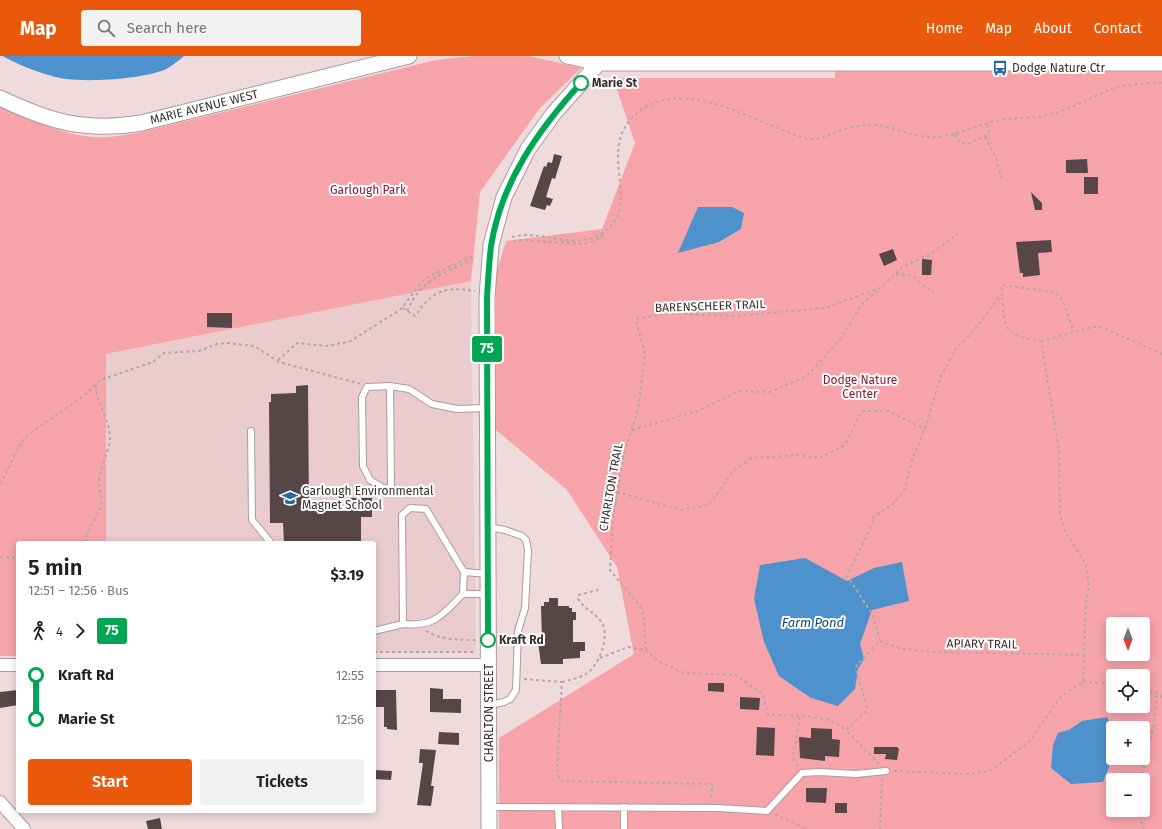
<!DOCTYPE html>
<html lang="en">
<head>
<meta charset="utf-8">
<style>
  :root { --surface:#fff; --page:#f2f2f2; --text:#222; --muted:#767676; --accent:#ea580c }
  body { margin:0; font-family:"Fira Sans",sans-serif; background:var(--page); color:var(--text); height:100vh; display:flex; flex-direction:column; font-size:15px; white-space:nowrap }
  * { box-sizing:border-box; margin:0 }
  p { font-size:13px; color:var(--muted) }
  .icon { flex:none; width:22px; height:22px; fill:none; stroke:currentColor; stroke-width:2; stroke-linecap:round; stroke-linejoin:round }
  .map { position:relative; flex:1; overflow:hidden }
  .details { position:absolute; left:16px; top:485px; width:360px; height:272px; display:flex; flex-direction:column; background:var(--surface); border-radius:4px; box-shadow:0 2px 10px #0003 }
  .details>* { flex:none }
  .badge { padding:0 8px; border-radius:3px; font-size:14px; line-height:26px }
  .needle { width:26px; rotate:180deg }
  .tools { position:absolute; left:1106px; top:561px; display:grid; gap:8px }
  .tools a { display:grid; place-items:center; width:44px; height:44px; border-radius:4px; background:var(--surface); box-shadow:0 2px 10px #0003; font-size:20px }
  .map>.badge { position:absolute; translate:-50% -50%; box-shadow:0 0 0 2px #fff }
  .legs { display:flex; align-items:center; gap:6px; height:44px; padding:0 12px; font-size:13px }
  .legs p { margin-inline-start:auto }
  .summary { display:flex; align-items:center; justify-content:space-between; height:68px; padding:0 12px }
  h1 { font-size:22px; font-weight:600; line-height:30px }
  .action { display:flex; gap:8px; margin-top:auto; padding:8px 12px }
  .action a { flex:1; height:46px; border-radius:4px; background:var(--accent); color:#fff; font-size:16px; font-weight:600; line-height:46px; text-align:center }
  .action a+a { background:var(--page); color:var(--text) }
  ul { padding:0 12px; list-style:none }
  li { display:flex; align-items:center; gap:14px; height:44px; font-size:15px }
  li i { display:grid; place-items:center; width:6px; height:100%; margin:0 5px; background:currentColor }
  li i::after { content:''; width:10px; height:10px; margin:-5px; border:3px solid; border-radius:50%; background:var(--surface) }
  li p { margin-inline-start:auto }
  li:first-child i { background:linear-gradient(#0000 50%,currentColor 0) }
  li:last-child i { background:linear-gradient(currentColor 50%,#0000 0) }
  header { display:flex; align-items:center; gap:24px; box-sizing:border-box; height:56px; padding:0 20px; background:var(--accent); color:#fff }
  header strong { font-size:19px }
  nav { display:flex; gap:22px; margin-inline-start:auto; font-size:14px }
  .search { width:280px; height:36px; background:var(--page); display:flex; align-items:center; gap:10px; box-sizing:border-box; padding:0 14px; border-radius:4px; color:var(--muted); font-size:15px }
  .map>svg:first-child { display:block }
  .built { fill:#ebccce }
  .green { fill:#f6a4aa; fill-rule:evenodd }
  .water { fill:#4d92cd }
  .building { fill:#574647 }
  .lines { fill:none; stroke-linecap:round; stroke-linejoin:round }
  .service-casing { stroke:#af9b9c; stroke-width:8 }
  .minor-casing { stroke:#af9b9c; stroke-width:14 }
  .tertiary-casing { stroke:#af9b9c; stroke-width:17 }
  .path { stroke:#b7a6a7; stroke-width:2; stroke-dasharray:3 3; stroke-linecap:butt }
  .service { stroke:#fff; stroke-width:6 }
  .minor { stroke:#fff; stroke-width:12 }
  .tertiary { stroke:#fff; stroke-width:15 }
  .line-1-casing { stroke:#fff; stroke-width:9 }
  .line-1 { stroke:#00a651; stroke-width:6 }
  .stop-1-dot { fill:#fff; stroke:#00a651; stroke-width:2 }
  .labels { text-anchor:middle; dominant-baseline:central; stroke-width:4; stroke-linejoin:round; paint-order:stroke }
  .poi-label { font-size:12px; fill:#362e2e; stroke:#fff; text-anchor:start }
  .stop-label { font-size:12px; font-weight:bold; fill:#362e2e; stroke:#fff; text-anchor:start }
  .street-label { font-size:12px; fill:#362e2e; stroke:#fff }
  .park-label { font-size:12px; fill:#891c33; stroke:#fff }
  .water-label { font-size:13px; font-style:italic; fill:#13466e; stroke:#fff }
</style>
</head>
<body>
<header>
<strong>Map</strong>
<div class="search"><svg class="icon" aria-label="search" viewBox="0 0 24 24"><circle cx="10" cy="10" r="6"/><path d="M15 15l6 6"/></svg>Search here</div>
<nav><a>Home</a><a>Map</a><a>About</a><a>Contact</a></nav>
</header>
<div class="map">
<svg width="1162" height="773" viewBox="0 0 1162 773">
  <rect width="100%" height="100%" fill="#f0dbdc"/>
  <path class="built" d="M471 225 476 596 374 597V487H106V298Z"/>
  <path class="green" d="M474 0H529L581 12 540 52 480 136 471 225 106 298V487H18V600H0V49C34 65 71 84 110 81 119 80 128 78 137 77L436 4Z
    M835 0H1162V773H499V682L634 598 617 511 567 434 495 373 496 218 506 185 602 173 635 87 613 22H835ZM1113 568H1143V598H1113ZM1113 620H1143V650H1113ZM1113 672H1143V702H1113ZM1113 724H1143V754H1113Z"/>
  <path class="water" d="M3 0H184C178 5 171 11 164 14 140 23 92 26 66 23 50 21 17 9 3 0Z
    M698 151H732L744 157 741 173 719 186 678 197Z
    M805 502 847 525 874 512 902 506 909 545 872 554 860 588 864 603 858 613 855 633 838 650 811 642 779 620 764 586 754 543 760 509Z
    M1107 661C1119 685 1113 703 1103 726L1071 728 1051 712 1053 689 1058 677 1069 674 1082 665Z"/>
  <path class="building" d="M554 98 562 100 555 123 552 122 546 141 553 143 550 150 547 149 545 154 530 150 544 110 546 111 548 106 552 107Z
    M1087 103 1088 117H1066V104Z
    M1084 121H1098V138H1084Z
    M1031 136 1042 147V154H1035Z
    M1051 184 1052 196 1038 197 1040 219 1023 221V217H1020L1016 186Z
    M893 193 897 204 884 210 879 198Z
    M922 203 932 204 931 219H922Z
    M207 257H232V272L207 271Z
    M308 329 309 455H351V442H372V461H361V487H284L283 467H270L269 346H271V338L296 337V330Z
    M549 542H558V550H569V552H572V556H576V564H573V586H585V595H580V602L563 603V608H541L538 586H542L541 550H544V546H549Z
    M708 627H724V636L708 635Z
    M430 632 443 633V643H461V657L430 656Z
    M18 634V649L0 652V636Z
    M374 634H396L397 674 387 673V671H384V651H374Z
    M740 641 760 642 759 654 740 653Z
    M757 671 775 672 774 700 756 699Z
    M811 672 832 673V683L840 684 839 701 825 700V705L800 702 799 681 811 682Z
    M439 676 459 677V689L438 688Z
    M874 691H897L899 693 897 704 885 703 886 698H874Z
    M420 693 436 694 431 730H434L431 750 417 749 423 707H419Z
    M374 714 392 715 391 724 374 723Z
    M806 732H827L826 747 806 746Z
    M835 747H847V757H835Z
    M160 762 162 773H148L146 765Z"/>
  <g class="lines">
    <defs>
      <path id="service" d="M390 330 391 432H383L370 424 363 410 362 341 367 331 390 330 409 333 432 348 457 353 487 352
        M251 375 252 464 271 487
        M464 516 488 518
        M463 538 464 516 426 453 410 452 402 459 403 568C435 571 442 559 463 538H488
        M374 575 403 568
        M489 649 504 646 510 643 516 634 518 575 525 552 528 494 526 484 522 480 505 474 489 471
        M489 751 718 752 767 755 802 717 819 716 856 718 886 715
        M558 751 559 773
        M624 751V773"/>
      <path id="minor" d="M0 609H18
        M374 609H489
        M0 746 24 773"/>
      <path id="tertiary" d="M567 0 599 7H1162
        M0 42C50 66 85 76 141 67L409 0
        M489 773 487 241 491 189 504 141 528 93 554 57 605 0"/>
    </defs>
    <use href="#service" class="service-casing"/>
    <use href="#minor" class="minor-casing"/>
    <use href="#tertiary" class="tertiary-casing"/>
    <path class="path" d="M955 78 959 86 968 88 988 79 989 75 987 68
      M985 81 996 102 1002 123
      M512 181C540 173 572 194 599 179 646 153 597 101 631 63 639 54 648 48 660 45 699 35 740 57 775 71 787 75 800 83 812 83 822 83 829 79 838 75 850 71 864 68 876 69 894 71 911 80 929 81 955 82 976 68 1001 64 1017 61 1034 63 1051 58 1072 53 1091 41 1112 33 1128 28 1145 27 1162 27
      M513 185 525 184 582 188C591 187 600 184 605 176
      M896 218 913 220 924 230 934 236
      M403 252 415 260C419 256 421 251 425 247 440 231 456 232 475 235
      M407 255C422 222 443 218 473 203
      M1041 285 1093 271 1104 272 1162 298
      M278 304 297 287 326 290 349 286 401 253 424 223 472 200
      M632 374 697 355 739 335 770 336 807 320 842 281 861 249 879 233
      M0 428C8 416 18 388 27 380 51 360 80 347 100 324L153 306 164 297 199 295 217 288 227 287 254 290 279 306 361 328
      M617 436 681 454 709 449 734 414 752 402 799 399 819 402 845 389 862 355H888L925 373
      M86 487C87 472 96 464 101 451 104 442 98 433 99 424 100 410 109 397 110 383 110 363 95 345 96 330
      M0 501 18 502
      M426 575C441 584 459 584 476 584
      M880 585 902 593 935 596 1085 599
      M646 594 643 554 610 514 613 461 624 398 638 353 645 299 636 263 667 257 735 260 825 252 880 232 904 210 930 198 958 178
      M374 596H476
      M600 602 628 591 646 594 658 605 684 617 736 619 763 638 768 659 808 660 830 664 845 673
      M524 623 562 626 557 713 560 725 712 728 711 745
      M562 626C569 624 580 622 586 618 599 610 610 581 602 567 596 557 584 553 578 543L579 539 601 533
      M1083 626 1113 628
      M1143 634 1157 637 1162 641
      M879 708 846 674 866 655 867 651 856 613 857 609 880 585 873 559 847 520 873 467 872 462 894 447 905 432 913 401 925 373 940 322 957 291 971 278 1002 238V229L1055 236 1063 245 1074 276
      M798 710 793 701 800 660
      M894 715 969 718 990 715 1030 685 1061 640 1083 626 1086 548 1089 529 1086 509 1064 473 1060 459 1059 395 1041 285C1003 279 1005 275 1002 238
      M1141 724 1154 668 1157 637
      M1140 754V762L1144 773
      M775 758 807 773
      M880 773 882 722"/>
    <use href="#service" class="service"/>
    <use href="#minor" class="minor"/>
    <use href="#tertiary" class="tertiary"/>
  </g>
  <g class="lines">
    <defs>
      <path id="line-1" d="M488 584 487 242C488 224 489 207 491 190 501 126 539 73 581 27"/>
    </defs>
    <use href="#line-1" class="line-1-casing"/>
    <use href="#line-1" class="line-1"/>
  </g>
  <defs>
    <symbol id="bus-bare" viewBox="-9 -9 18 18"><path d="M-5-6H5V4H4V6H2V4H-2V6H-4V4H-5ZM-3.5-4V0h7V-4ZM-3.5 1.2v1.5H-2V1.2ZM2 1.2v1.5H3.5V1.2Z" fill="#276a9f" stroke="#fff" stroke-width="2.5" paint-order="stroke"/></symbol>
    <symbol id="school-bare" viewBox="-9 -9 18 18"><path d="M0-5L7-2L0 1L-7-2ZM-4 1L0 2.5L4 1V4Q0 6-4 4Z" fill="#276a9f" stroke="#fff" stroke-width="2.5" paint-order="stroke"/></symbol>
  </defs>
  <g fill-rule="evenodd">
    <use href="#bus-bare" x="989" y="1" width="22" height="22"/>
    <use href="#school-bare" x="279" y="431" width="22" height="22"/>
  </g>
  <g class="stop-1-dot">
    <circle cx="581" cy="27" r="7"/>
    <circle cx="488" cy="584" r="7"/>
  </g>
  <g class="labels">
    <g class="poi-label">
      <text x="1012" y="12">Dodge Nature Ctr</text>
      <text x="302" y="435">Garlough Environmental<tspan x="302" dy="14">Magnet School</tspan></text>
    </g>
    <g class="stop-label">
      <text x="592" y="27">Marie St</text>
      <text x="499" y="584">Kraft Rd</text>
    </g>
    <g class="street-label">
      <text transform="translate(204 51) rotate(-14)">MARIE AVENUE WEST</text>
      <text transform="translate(710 250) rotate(-2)">BARENSCHEER TRAIL</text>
      <text transform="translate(611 431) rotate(-80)">CHARLTON TRAIL</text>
      <text transform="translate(982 588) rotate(1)">APIARY TRAIL</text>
      <text transform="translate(489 657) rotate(-90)">CHARLTON STREET</text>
    </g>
    <g class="park-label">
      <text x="368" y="134">Garlough Park</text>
      <text x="860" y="324">Dodge Nature<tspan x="860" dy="14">Center</tspan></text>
    </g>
    <g class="water-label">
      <text x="813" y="566">Farm Pond</text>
    </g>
  </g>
</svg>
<div class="tools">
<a><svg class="needle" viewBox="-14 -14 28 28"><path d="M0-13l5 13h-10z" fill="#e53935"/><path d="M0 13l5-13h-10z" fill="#767676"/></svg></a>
<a><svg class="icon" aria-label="locate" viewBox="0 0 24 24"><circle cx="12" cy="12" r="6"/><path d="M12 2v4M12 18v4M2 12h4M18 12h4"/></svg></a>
<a>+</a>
<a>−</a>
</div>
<b class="badge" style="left:487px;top:293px;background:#00a651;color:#fff">75</b>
<section class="details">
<div class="summary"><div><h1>5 min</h1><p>12:51 – 12:56 · Bus</p></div><b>$3.19</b></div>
<div class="legs"><svg class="icon" aria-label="walk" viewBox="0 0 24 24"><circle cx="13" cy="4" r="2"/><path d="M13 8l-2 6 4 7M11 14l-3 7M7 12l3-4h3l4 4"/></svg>4<svg class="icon" aria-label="forward" viewBox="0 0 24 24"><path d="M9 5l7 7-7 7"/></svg><b class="badge" style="background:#00a651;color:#fff">75</b></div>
<ul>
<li><i style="color:#00a651"></i><b>Kraft Rd</b><p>12:55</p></li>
<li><i style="color:#00a651"></i><b>Marie St</b><p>12:56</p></li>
</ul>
<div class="action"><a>Start</a><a>Tickets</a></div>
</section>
</div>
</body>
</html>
